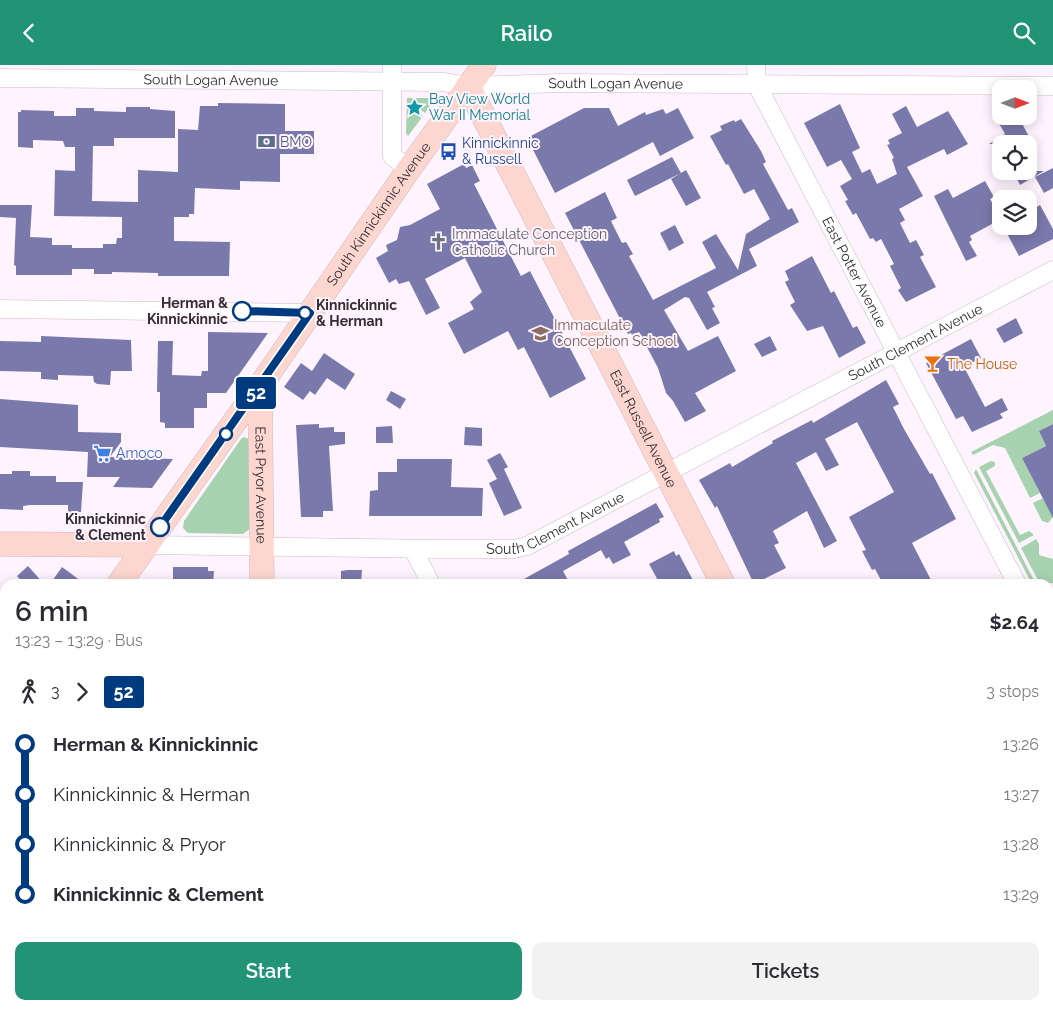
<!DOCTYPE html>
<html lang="en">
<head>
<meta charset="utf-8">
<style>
  :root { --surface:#fff; --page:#f2f2f3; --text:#2b2b33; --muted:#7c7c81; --accent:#229476 }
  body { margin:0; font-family:Raleway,sans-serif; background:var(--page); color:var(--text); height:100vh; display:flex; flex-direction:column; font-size:19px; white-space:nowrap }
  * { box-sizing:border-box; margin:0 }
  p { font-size:16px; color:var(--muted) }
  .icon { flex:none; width:28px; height:28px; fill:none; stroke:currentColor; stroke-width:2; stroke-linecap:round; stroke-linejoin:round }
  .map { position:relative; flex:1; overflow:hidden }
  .details { position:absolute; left:0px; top:514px; width:1054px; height:431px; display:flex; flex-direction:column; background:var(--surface); border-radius:15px 15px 0 0; box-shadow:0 2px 12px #0003 }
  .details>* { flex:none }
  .badge { padding:0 10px; border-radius:4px; font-size:18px; line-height:32px }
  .needle { width:32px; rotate:90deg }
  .controls { position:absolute; left:992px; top:15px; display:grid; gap:10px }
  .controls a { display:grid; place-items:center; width:45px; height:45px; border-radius:10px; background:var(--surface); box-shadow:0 2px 12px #0003; font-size:25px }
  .map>.badge { position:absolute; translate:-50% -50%; box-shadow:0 0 0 2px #fff }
  .legs { display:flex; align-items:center; gap:8px; height:55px; padding:0 15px; font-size:16px }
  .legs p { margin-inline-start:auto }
  .headline { display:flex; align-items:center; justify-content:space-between; height:85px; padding:0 15px }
  h1 { font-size:28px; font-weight:600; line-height:38px }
  .primary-button { display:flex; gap:10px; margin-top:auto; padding:10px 15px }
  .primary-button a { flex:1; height:58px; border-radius:10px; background:var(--accent); color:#fff; font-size:20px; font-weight:600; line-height:58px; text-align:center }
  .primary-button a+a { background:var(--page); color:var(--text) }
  ul { padding:0 15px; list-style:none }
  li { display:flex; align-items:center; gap:18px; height:50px; font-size:19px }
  li i { display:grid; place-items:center; width:8px; height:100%; margin:0 6px; background:currentColor }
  li i::after { content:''; width:12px; height:12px; margin:-6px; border:4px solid; border-radius:50%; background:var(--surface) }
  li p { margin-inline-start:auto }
  li:first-child i { background:linear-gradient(#0000 50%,currentColor 0) }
  li:last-child i { background:linear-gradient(currentColor 50%,#0000 0) }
  header { display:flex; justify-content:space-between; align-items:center; height:65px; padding:0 15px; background:var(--accent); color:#fff; font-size:22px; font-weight:600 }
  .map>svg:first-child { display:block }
  .green { fill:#a7d2af }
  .building { fill:#7a79ab }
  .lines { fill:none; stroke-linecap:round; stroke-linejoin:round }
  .street-casing { stroke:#cab9c8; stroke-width:19 }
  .secondary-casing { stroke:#cab9c8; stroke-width:25 }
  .primary-casing { stroke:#d6d5d6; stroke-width:29 }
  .street { stroke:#fff; stroke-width:18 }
  .secondary { stroke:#fed6d0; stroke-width:24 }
  .primary { stroke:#fcada0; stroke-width:28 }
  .rail-casing { stroke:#6a6269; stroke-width:5.5 }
  .rail { stroke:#fff4fd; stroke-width:4; stroke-dasharray:11; stroke-linecap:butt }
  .line-1-casing { stroke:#fff; stroke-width:11 }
  .line-1 { stroke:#003b80; stroke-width:8 }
  .stop-1-dot { fill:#fff; stroke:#003b80; stroke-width:2.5 }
  .labels { text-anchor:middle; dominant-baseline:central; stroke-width:4; stroke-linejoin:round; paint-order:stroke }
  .street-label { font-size:14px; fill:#332c32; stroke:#fff4fd }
  .culture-label { font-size:14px; fill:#0d838f; stroke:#fff4fd; text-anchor:start }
  .service-label { font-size:14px; fill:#4e5e75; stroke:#fff4fd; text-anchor:start }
  .transit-label { font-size:14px; fill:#164399; stroke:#fff4fd; text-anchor:start }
  .worship-label { font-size:14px; fill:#5b616d; stroke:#fff4fd; text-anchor:start }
  .stop-label { font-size:14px; font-weight:bold; fill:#332c32; stroke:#fff4fd; text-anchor:end }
  .education-label { font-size:14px; fill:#785e54; stroke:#fff4fd; text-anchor:start }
  .food-label { font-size:14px; fill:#c56008; stroke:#fff4fd; text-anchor:start }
  .shop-label { font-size:14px; fill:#366cbe; stroke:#fff4fd; text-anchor:start }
</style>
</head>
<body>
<header><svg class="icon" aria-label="back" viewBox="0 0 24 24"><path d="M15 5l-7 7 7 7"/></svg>Railo<svg class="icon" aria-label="search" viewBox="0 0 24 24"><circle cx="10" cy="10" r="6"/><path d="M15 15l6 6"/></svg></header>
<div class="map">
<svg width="1053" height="944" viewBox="0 0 1053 944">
  <rect width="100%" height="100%" fill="#fff4fd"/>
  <path class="green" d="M407 33H428L431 40 425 48 414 40 413 43 423 51 408 71 406 68Z
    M1053 345V359L1039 366 1046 381 1022 393 1040 428 1030 433 1005 383 993 380 973 390 971 387Z
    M244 372 251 375V463L243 469 188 468 183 463 184 456 241 374Z
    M991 396 995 397V401L986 406 1020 470 1029 466 1034 470 1019 478 979 402Z
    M976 404 1036 519H1032L974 408Z
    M1043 433 1053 452 1048 458 1042 456 1033 438Z
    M1036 474 1039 479V490L1053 494V518L1040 519 1021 483Z
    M381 940H731L725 944 669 942 659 944H370Z"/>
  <path class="building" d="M218 38 285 39V66H314V89H280V117L240 116V125L195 123 194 149H189V152H174V176L230 177 229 211H158V208L112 207V209H94V204H72V210H16V201L14 200 16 153 0 152V140H32L30 172 52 173V180H72V183H103V179H116L117 173H122V152L54 151 55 105 75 106V82H65L63 76 33 75V83L18 82V47H21V45L54 46V51H76V43H94V46L126 47V42H150V44L175 46V73H114V81H93L92 136 138 137V105L178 107V64L198 65 200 41H218Z
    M840 39 860 83 852 87 862 108 870 104 877 119 897 109 892 94 894 93 887 80 890 79 888 75 902 68 892 49 906 41 917 62 948 46 968 79 947 90 944 84 907 102 923 131 899 144 905 155 900 158 910 178 916 175 924 190 920 192 936 222 906 237 898 225 901 223 890 201 894 199 881 174 876 177 873 173 870 174 856 148 853 150 845 136 848 135 840 121 852 114 841 95 827 102 804 58Z
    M584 43H609L618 61 645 47 646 50 663 44 666 49 678 43 694 73 660 91 653 77 555 128 527 73Z
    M995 51H1018L1033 79H989L1005 69Z
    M741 54 761 86 766 97 763 99 788 145 792 143 799 157 749 184 757 201 707 227 715 242 712 243 720 258 707 265 689 233 685 232 664 245 688 286 718 271 736 306 695 328 706 346 685 357 673 336 666 328 658 303 639 267 632 270 631 268 628 269 565 148 605 127 617 153 611 156 622 178 626 177 633 189 629 191 653 235 716 203 702 177 716 169 738 205 746 169 770 154 754 124 744 129 728 99 726 100 710 71 722 65 720 61 734 55 735 57Z
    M672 92 681 108 635 131 627 115Z
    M464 99 466 103 472 100 480 116 474 119 521 211 530 206 586 314 550 333 524 282 518 285 508 266 464 289 448 258 474 244 470 237 482 227 465 193 425 214 440 243 426 250 409 216 399 219 396 214 389 218 376 193 388 186 386 180 397 175 400 162 410 160 440 144 427 119Z
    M1053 103V123L1044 128 1035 112Z
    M686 105 701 133 686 141 671 114Z
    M1013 106H1044L1020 120Z
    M985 116 994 132 990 134 1001 154 970 171 972 175 969 177 977 191 966 196 934 131 948 124 953 133Z
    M1040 140 1053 164V174L1019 191 1003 161H1029V147Z
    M675 160 684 178 669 186 660 168Z
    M812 191 831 228 834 226 853 263 857 261 866 278 839 293 823 261 807 266 790 240 795 237 785 217 789 215 785 206Z
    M1016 253 1023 268 1004 278 996 264Z
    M208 267 268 268 226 328H207V343H194V363H165V358L160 357V327H157L158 276H173L172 310 201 311 202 306H208Z
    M41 271 131 275 132 306H111L110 320 97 319 94 317 93 311 58 310V315L41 314V307L0 306V276L41 277Z
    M770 271 777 285 762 292 754 279Z
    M971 274 981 293 964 302 985 342 1002 333 1008 345 1000 349 1003 353 972 367 963 351 956 354 926 298Z
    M324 288 355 309 345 325 327 313 315 330 310 326 303 335 284 322 301 298 312 306Z
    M886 315 899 339 893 342 904 364 930 409 932 408 956 454 912 478 931 515 925 519H883L875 504 872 505 862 486 866 485 849 452 894 427 857 357 825 374 839 400 826 406 816 387 796 398 837 476 824 483 807 446 773 466 779 478 774 480 786 503 754 519 717 441 715 443 699 415 730 398 732 402 773 378 772 376 812 355 813 358Z
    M391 326 406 334 400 344 386 335Z
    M0 334 78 340V367L121 368V377L110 392 173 394 152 423 113 422 120 412H87L88 387 0 382Z
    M319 359V363L334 362V367H345V379L329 381 333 446H323V452H301L296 360Z
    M1053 359V453L1022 393 1046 381 1039 366Z
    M392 361 393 378H376V362Z
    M465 362 482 363V381L464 380Z
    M500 388 508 402 504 404 522 443 504 451 489 418 497 414 487 395Z
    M397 394H452L451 422 483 423 482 451H369L370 426 378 425V407H397Z
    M12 406H30V411H56V417H83L81 447H68V440H30L23 441V445L0 444V409H12Z
    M656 438 664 452 659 454 660 457 624 477 631 490 613 499 609 492 606 494 601 485 563 506 570 519H515L569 489 568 486Z
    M674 486 676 491 679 489 695 519H660L649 499Z
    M28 501 44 519H24L17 511Z
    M62 502 85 519H50Z
    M173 502H208V506H214L213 519H173Z
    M348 505H362L361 519H341V506Z"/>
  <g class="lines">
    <defs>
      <g id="street">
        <path d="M392 0V91L409 104"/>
        <path id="s1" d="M756 0 757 20 1017 519"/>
        <path id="s2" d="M0 13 443 17 468 21 560 18 1053 21"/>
        <path d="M0 244 310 248"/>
        <path id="s3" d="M147 480 441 484H514L527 481 1053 205"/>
        <path d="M413 484 431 519"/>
        <path d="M0 666H5"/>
        <path d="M1049 781 1053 779"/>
      </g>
      <g id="secondary">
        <path id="s4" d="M468 21 723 519"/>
        <path id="s5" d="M260 321 262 519"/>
        <path d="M0 479 147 480"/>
        <path id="s6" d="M119 519 260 321 409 104 484 0"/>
        <path d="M1049 544 1053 543"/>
        <path d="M1049 568 1053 567"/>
        <path d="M0 686 5 679"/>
        <path d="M950 940 952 944"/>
      </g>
      <path id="primary" d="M1049 638 1053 637
        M1049 667 1053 666
        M246 944 257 940
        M322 944 332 940"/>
    </defs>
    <use href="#street" class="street-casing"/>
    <use href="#secondary" class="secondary-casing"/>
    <use href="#primary" class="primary-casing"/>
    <use href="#street" class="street"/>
    <use href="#secondary" class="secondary"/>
    <use href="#primary" class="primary"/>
    <defs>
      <path id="rail" d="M1049 601 1053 599
        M1049 613 1053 611
        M147 944 158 940"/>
    </defs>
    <use href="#rail" class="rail-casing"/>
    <use href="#rail" class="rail"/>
  </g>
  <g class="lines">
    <defs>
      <path id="line-1" d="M160 462 310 248 242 246"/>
    </defs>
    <use href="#line-1" class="line-1-casing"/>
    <use href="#line-1" class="line-1"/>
  </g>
  <defs>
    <symbol id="sight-bare" viewBox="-9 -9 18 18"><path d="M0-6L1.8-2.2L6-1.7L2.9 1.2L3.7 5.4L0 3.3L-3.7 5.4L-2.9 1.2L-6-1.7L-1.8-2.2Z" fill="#0f9aa8" stroke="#fff4fd" stroke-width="2.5" paint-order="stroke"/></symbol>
    <symbol id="bank-bare" viewBox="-9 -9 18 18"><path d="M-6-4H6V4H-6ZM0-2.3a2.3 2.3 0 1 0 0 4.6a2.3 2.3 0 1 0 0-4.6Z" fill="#5c6f8a" stroke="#fff4fd" stroke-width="2.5" paint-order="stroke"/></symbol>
    <symbol id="bus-bare" viewBox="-9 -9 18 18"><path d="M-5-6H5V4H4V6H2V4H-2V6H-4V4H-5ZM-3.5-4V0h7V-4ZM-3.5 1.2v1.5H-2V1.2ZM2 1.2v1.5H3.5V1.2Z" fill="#1a4fb4" stroke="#fff4fd" stroke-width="2.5" paint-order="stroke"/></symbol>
    <symbol id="church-bare" viewBox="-9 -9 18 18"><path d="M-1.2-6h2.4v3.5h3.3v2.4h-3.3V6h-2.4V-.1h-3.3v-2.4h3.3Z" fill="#6b7280" stroke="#fff4fd" stroke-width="2.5" paint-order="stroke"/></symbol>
    <symbol id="school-bare" viewBox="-9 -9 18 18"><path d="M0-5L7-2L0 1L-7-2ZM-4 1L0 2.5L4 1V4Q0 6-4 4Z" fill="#8d6e63" stroke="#fff4fd" stroke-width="2.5" paint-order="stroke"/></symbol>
    <symbol id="bar-bare" viewBox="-9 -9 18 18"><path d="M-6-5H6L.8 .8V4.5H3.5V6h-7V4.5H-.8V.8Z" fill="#e8710a" stroke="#fff4fd" stroke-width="2.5" paint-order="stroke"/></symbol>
    <symbol id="supermarket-bare" viewBox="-9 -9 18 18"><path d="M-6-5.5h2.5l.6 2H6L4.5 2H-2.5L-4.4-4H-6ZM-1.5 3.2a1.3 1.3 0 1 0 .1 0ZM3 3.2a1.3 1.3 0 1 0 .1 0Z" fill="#3f7fe0" stroke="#fff4fd" stroke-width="2.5" paint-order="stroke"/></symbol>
  </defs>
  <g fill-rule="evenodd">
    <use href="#sight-bare" x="402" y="30" width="25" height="25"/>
    <use href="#bank-bare" x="254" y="64" width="25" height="25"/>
    <use href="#bus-bare" x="436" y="74" width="25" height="25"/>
    <use href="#church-bare" x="426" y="164" width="25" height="25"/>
    <use href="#school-bare" x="528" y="256" width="25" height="25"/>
    <use href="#bar-bare" x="920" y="286" width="25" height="25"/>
    <use href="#supermarket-bare" x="90" y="376" width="25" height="25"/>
  </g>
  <g class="stop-1-dot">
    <circle cx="242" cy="246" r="9"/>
    <circle cx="305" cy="248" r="6"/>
    <circle cx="226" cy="369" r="6"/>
    <circle cx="160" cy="462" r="9"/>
  </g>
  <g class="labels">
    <g class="street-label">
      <text stroke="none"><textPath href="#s2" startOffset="211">South Logan Avenue</textPath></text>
      <text stroke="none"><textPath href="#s2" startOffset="616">South Logan Avenue</textPath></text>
      <text stroke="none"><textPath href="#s6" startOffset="452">South Kinnickinnic Avenue</textPath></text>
      <text stroke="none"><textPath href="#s1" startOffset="231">East Potter Avenue</textPath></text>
      <text stroke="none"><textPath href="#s3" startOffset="819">South Clement Avenue</textPath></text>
      <text stroke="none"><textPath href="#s4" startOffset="385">East Russell Avenue</textPath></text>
      <text stroke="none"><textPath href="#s5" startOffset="99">East Pryor Avenue</textPath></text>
      <text stroke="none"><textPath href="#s3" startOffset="414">South Clement Avenue</textPath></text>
    </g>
    <g class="culture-label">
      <text x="429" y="34">Bay View World<tspan x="429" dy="16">War II Memorial</tspan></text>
    </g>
    <g class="service-label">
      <text x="280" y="77">BMO</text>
    </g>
    <g class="transit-label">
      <text x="462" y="78">Kinnickinnic<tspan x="462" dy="16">&amp; Russell</tspan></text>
    </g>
    <g class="worship-label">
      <text x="452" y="169">Immaculate Conception<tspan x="452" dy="16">Catholic Church</tspan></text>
    </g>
    <g class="stop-label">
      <text x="228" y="238">Herman &amp;<tspan x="228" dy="16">Kinnickinnic</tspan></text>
      <text x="316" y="240" text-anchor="start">Kinnickinnic<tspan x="316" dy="16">&amp; Herman</tspan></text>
      <text x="146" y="454">Kinnickinnic<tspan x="146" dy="16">&amp; Clement</tspan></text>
    </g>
    <g class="education-label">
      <text x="554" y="260">Immaculate<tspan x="554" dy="16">Conception School</tspan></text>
    </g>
    <g class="food-label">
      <text x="947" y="299">The House</text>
    </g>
    <g class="shop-label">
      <text x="116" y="388">Amoco</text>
    </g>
  </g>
</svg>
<div class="controls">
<a><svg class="needle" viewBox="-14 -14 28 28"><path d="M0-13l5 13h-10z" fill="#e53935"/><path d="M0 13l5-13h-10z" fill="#7c7c81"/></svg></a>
<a><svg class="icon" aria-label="locate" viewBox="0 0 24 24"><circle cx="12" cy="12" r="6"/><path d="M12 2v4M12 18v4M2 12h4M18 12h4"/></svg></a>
<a><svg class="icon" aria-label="layers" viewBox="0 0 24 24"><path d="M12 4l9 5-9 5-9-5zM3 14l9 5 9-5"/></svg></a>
</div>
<b class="badge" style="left:256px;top:328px;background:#003b80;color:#fff">52</b>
<section class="details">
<div class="headline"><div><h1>6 min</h1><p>13:23 – 13:29 · Bus</p></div><b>$2.64</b></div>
<div class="legs"><svg class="icon" aria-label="walk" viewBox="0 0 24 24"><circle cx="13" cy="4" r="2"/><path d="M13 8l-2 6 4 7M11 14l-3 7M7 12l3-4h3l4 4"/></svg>3<svg class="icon" aria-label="forward" viewBox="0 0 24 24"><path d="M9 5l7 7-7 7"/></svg><b class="badge" style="background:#003b80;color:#fff">52</b><p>3 stops</p></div>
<ul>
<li><i style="color:#003b80"></i><b>Herman &amp; Kinnickinnic</b><p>13:26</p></li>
<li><i style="color:#003b80"></i><span>Kinnickinnic &amp; Herman</span><p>13:27</p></li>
<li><i style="color:#003b80"></i><span>Kinnickinnic &amp; Pryor</span><p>13:28</p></li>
<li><i style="color:#003b80"></i><b>Kinnickinnic &amp; Clement</b><p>13:29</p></li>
</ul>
<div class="primary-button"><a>Start</a><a>Tickets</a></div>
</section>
</div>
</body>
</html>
